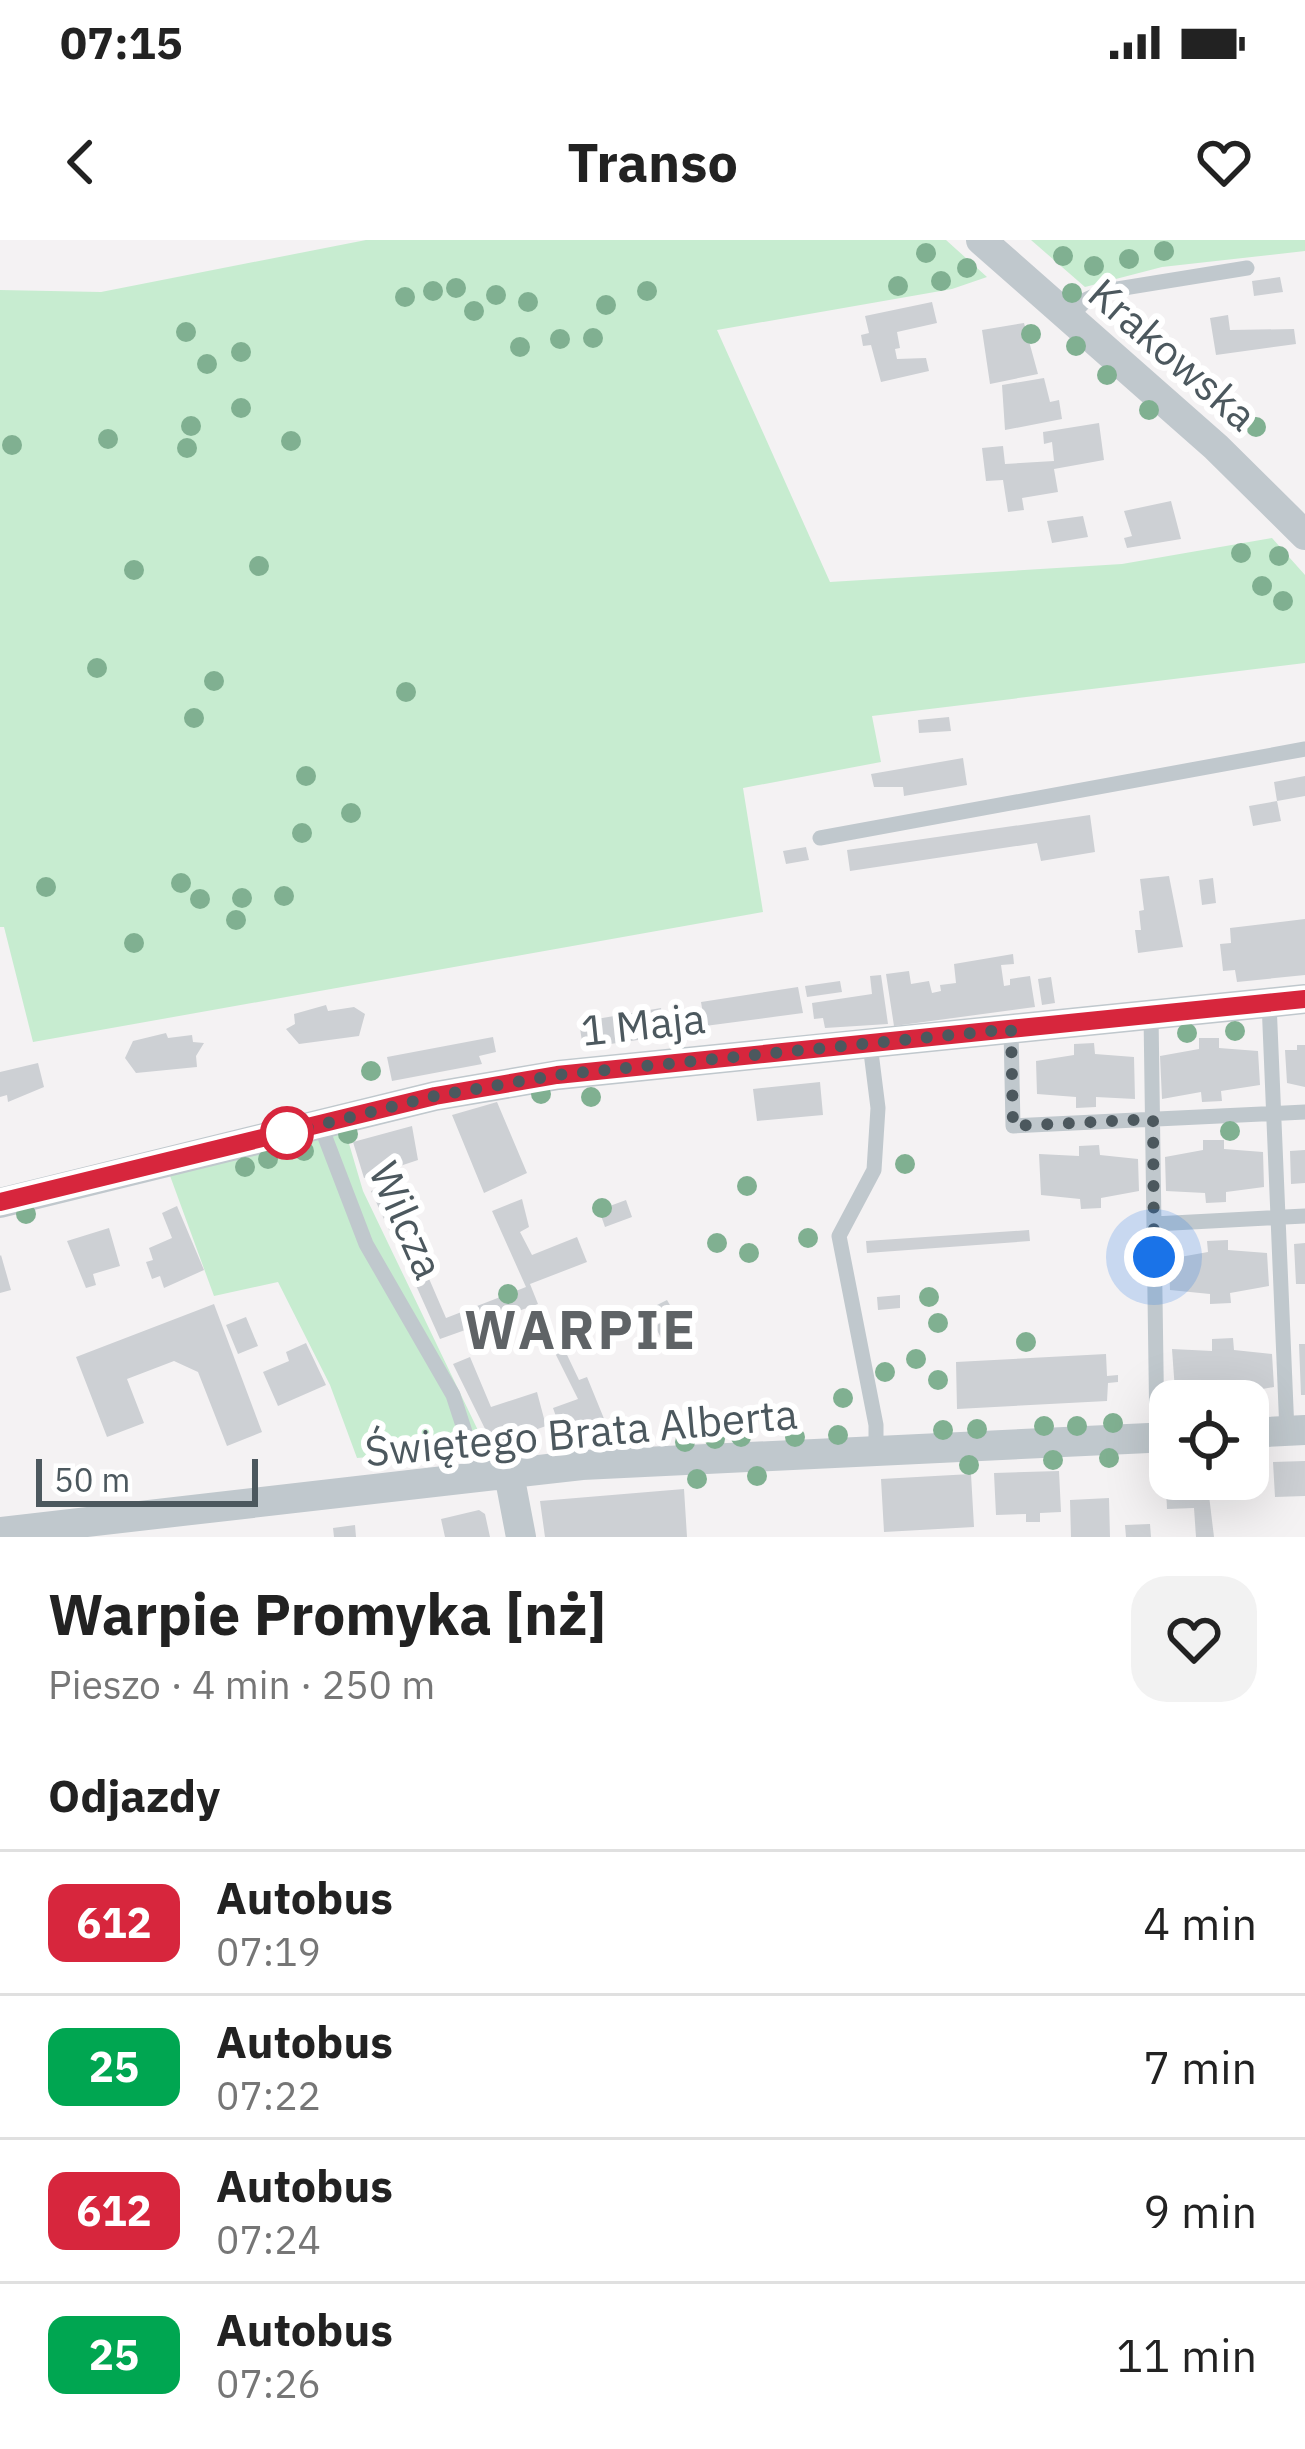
<!DOCTYPE html>
<html lang="pl">
<head>
<meta charset="utf-8">
<style>
  :root { --surface:#fff; --page:#f2f2f2; --text:#222; --muted:#767676; --line:#e0e0e0 }
  body { margin:0; font-family:"IBM Plex Sans",sans-serif; background:var(--page); color:var(--text); height:100vh; display:flex; flex-direction:column; font-size:45px; white-space:nowrap }
  * { box-sizing:border-box; margin:0 }
  p { font-size:39px; color:var(--muted) }
  .icon { flex:none; width:66px; height:66px; fill:none; stroke:currentColor; stroke-width:2; stroke-linecap:round; stroke-linejoin:round }
  .map { position:relative; height:1297px; overflow:hidden }
  .details { display:flex; flex-direction:column; background:var(--surface); flex:1 }
  .details>* { flex:none }
  .badge { padding:0 24px; border-radius:18px; font-size:42px; line-height:78px }
  .tools { position:absolute; left:1149px; top:1140px; display:grid; gap:24px }
  .tools a { display:grid; place-items:center; width:120px; height:120px; border-radius:24px; background:var(--surface); box-shadow:0 12px 48px #0002; font-size:60px }
  .scale { position:absolute; left:36px; bottom:30px; width:222px; box-sizing:border-box; padding-left:12px; border:6px solid #4c585e; border-top:0; font-size:33px; line-height:42px; white-space:nowrap; color:#4c585e; -webkit-text-stroke:9px #fff; paint-order:stroke }
  .you { position:absolute; width:60px; height:60px; margin:-30px; border:9px solid #fff; border-radius:50%; background:#1a73e8; box-shadow:0 0 0 18px #1a73e833 }
  .map>.badge { position:absolute; translate:-50% -50%; box-shadow:0 0 0 6px #fff }
  h2 { padding:0 48px; font-size:45px; line-height:108px }
  .round { display:grid; place-items:center; flex:none; width:126px; height:126px; border-radius:36px; background:var(--page) }
  .overview { display:flex; align-items:center; justify-content:space-between; height:204px; padding:0 48px }
  h1 { font-size:57px; font-weight:700; line-height:90px }
  ul { padding:0; list-style:none }
  li { display:flex; align-items:center; gap:36px; height:144px; padding:0 48px; border-top:3px solid var(--line) }
  li div { flex:1 }
  li b { display:block; font-size:45px }
  li em { font-style:normal }
  li .badge { min-width:132px; font-weight:700; text-align:center }
  .status { display:flex; justify-content:space-between; align-items:center; height:84px; padding:0 60px; background:var(--surface); direction:ltr }
  .status svg { height:33px; fill:currentColor }
  header { display:flex; justify-content:space-between; align-items:center; height:156px; padding:0 48px; background:var(--surface); font-size:54px; font-weight:700 }
  .map>svg:first-child { display:block }
  .green { fill:#c7ecd0 }
  .building { fill:#cdd0d4 }
  .lines { fill:none; stroke-linecap:round; stroke-linejoin:round }
  .lane { stroke:#c0c8cd; stroke-width:15 }
  .street { stroke:#c0c8cd; stroke-width:30 }
  .tree { fill:#80b091 }
  .line-casing { stroke:#fff; stroke-width:27 }
  .line { stroke:#d7263d; stroke-width:18 }
  .walk { stroke:#4c585e; stroke-width:12; stroke-dasharray:0 21.6 }
  .stop-dot { fill:#fff; stroke:#d7263d; stroke-width:6 }
  .labels { text-anchor:middle; dominant-baseline:central; stroke-width:12; stroke-linejoin:round; paint-order:stroke }
  .street-label { font-size:42px; fill:#4c585e; stroke:#fff }
  .district-label { font-size:54px; font-weight:bold; letter-spacing:3px; fill:#5f6366; stroke:#fff }
</style>
</head>
<body>
<div class="status"><b>07:15</b><svg viewBox="0 0 49 12"><path d="M0 12V9h3v3zM5 12V6h3v6zM10 12V3h3v9zM15 12V0h3v12zM26 1h20v11H26zM47 4h2v5h-2z"/></svg></div>
<header><svg class="icon" aria-label="back" viewBox="0 0 24 24"><path d="M15 5l-7 7 7 7"/></svg>Transo<svg class="icon" aria-label="heart" viewBox="0 0 24 24"><path d="M12 20l-8-8c-3-5 5-10 8-4 3-6 11-1 8 4z"/></svg></header>
<div class="map">
<svg width="1305" height="1297" viewBox="0 0 1305 1297">
  <rect width="100%" height="100%" fill="#f4f2f3"/>
  <path class="green" d="M366 0H946L987 37 952 49 717 90 830 342 1122 324 1272 298 1305 335V423L872 476 881 522 743 548 763 672 33 802 4 687H0V50L101 52Z
    M1031 0H1305V11L1162 27 1085 47Z
    M345 890 363 951 486 1207 357 1218 330 1145 278 1042 214 1056 169 933Z"/>
  <path class="building" d="M1280 37 1283 52 1254 56 1252 41Z
    M932 62 937 83 897 92 900 108 895 109 897 119 926 118 929 131 881 142 871 105 863 106 861 95 869 93 865 76Z
    M1228 75 1230 90 1294 89 1296 104 1216 115 1210 78Z
    M1024 83 1038 134 990 144 982 90Z
    M1044 138 1050 162 1059 160 1062 179 1005 190 1002 145Z
    M1099 183 1104 220 1054 229 1058 252 1022 258 1024 270 1008 272 1003 240 986 241 982 208 1003 206 1005 224 1054 221 1052 202 1044 204 1043 192Z
    M1171 261 1181 299 1127 308 1124 298 1132 296 1124 271Z
    M1083 276 1088 297 1052 303 1047 281Z
    M949 477 951 491 919 493 918 480Z
    M963 518 967 545 904 556 903 547H874L871 534Z
    M1305 536V556L1277 561 1274 542Z
    M1277 561 1281 581 1253 586 1249 566Z
    M1090 575 1095 612 1041 621 1037 603 850 631 847 610Z
    M806 607 809 620 786 624 783 611Z
    M1169 636 1183 707 1138 713 1135 690H1141L1139 671 1144 670 1140 639Z
    M1213 638 1216 663 1202 665 1199 640Z
    M1305 679V735L1237 742 1235 730 1223 731 1220 704 1231 703 1230 688Z
    M1013 714 1014 724 1001 725 1004 746 1010 745V739L1030 736 1035 767 894 786 886 734 909 731 911 744 929 741 932 753 941 751 940 745 956 743 954 724Z
    M881 735 888 784 825 788 823 778 814 779 812 763 872 754 870 736Z
    M1051 737 1055 763 1042 765 1038 739Z
    M840 741 842 752 807 757 805 746Z
    M798 747 803 773 705 786 701 762Z
    M326 765 328 771 354 767 365 774 359 796 299 804 286 789 295 784 294 774Z
    M661 768 665 796 583 808 579 782Z
    M166 793 168 798 192 795 193 802 204 803 196 816 197 827 136 833 125 818 133 801Z
    M493 797 496 812 479 816 482 824 392 841 387 817Z
    M1199 798H1219V808L1258 811 1260 845 1221 851 1222 861 1202 862 1201 852 1162 859 1160 816 1199 809Z
    M1094 803 1095 814 1134 817 1135 859 1096 857V867L1076 868V857L1037 854 1036 821 1074 815V804Z
    M1297 805H1305V847L1287 843 1285 810H1297Z
    M38 823 44 847 8 862 7 855 0 857V832Z
    M820 842 823 875 757 881 753 849Z
    M497 862 527 933 484 953 452 875Z
    M412 886 418 920 364 938 353 902Z
    M1203 900H1224V909L1263 912 1264 947 1226 952V962L1206 963 1205 953 1166 951 1165 917 1203 910Z
    M1099 905 1100 915 1138 919 1139 951 1101 958V968L1081 969 1080 959 1041 955 1039 914 1079 916V906Z
    M1305 910V943L1291 944 1290 911Z
    M380 948 383 955 399 948 414 982 390 992 371 951Z
    M522 959 529 987 520 992 532 1015 577 997 587 1022 530 1044 538 1064 440 1099 410 1032 424 1027 446 1078 526 1047 492 971Z
    M626 960 632 977 605 987 599 970Z
    M177 966 204 1030 164 1048 160 1036 152 1039 146 1022 153 1020 149 1008 172 998 162 973Z
    M109 988 120 1026 93 1034 96 1045 86 1048 67 1001Z
    M1029 990 1030 1001 867 1013 866 1001Z
    M1228 1000V1010L1267 1013 1269 1046 1230 1053 1231 1063 1210 1064V1054L1170 1050 1169 1019 1208 1012 1207 1001Z
    M1305 1003V1044H1296L1294 1004Z
    M1 1015 11 1050 0 1053V1016Z
    M900 1055V1068L878 1070 877 1057Z
    M667 1060 674 1072 653 1083 647 1070Z
    M214 1064 262 1192 227 1206 198 1132 174 1121 127 1139 144 1183 107 1197 76 1117Z
    M675 1075 681 1088 661 1098 655 1086Z
    M246 1077 258 1106 238 1114 226 1085Z
    M559 1098 579 1140 587 1137 607 1186 565 1202 553 1168 578 1159 550 1103Z
    M1233 1098 1234 1110 1272 1114 1274 1147 1235 1154V1161L1175 1151 1172 1109 1212 1111V1099Z
    M306 1103 326 1145 278 1166 263 1132 289 1121 286 1112Z
    M1299 1104H1305V1155H1301Z
    M1106 1114 1107 1136 1118 1135V1142L1108 1143 1107 1161 957 1169 956 1122Z
    M470 1117 491 1167 537 1152 546 1186 493 1205 453 1124Z
    M1305 1221V1256L1275 1257 1273 1222Z
    M1165 1228H1170V1239H1207L1214 1297H1196L1194 1268 1167 1269Z
    M1059 1231 1061 1272 1040 1273V1282H1026V1274L996 1275 994 1233Z
    M971 1234 974 1287 884 1292 881 1239Z
    M684 1249 687 1297H545L540 1261Z
    M1109 1258 1110 1297H1071L1070 1260Z
    M479 1270 485 1274 490 1297H445L441 1279Z
    M1150 1284 1151 1297H1126L1125 1285Z
    M355 1285 356 1297H334L333 1288Z"/>
  <g class="lines">
    <path class="lane" d="M1069 78 1087 59 1105 51 1247 28
      M820 598 1305 509
      M1269 762 1287 1192
      M1151 774 1157 1198
      M1011 789 1013 886 1305 872
      M870 804 878 868 874 930 839 996 876 1185V1212
      M320 884 366 1004 453 1155 480 1238
      M1154 984 1305 976"/>
    <path class="street" d="M981 0 1216 207 1305 295
      M0 963 435 856 558 835 1305 759
      M1248 1193 1305 1190
      M509 1234 521 1297
      M0 1292 582 1225 1170 1197"/>
  </g>
  <g class="tree">
    <circle cx="1164" cy="11" r="10"/>
    <circle cx="926" cy="13" r="10"/>
    <circle cx="1063" cy="16" r="10"/>
    <circle cx="1129" cy="19" r="10"/>
    <circle cx="1094" cy="26" r="10"/>
    <circle cx="967" cy="28" r="10"/>
    <circle cx="941" cy="41" r="10"/>
    <circle cx="898" cy="46" r="10"/>
    <circle cx="456" cy="48" r="10"/>
    <circle cx="433" cy="51" r="10"/>
    <circle cx="647" cy="51" r="10"/>
    <circle cx="1072" cy="53" r="10"/>
    <circle cx="496" cy="55" r="10"/>
    <circle cx="405" cy="57" r="10"/>
    <circle cx="528" cy="62" r="10"/>
    <circle cx="606" cy="65" r="10"/>
    <circle cx="474" cy="71" r="10"/>
    <circle cx="186" cy="92" r="10"/>
    <circle cx="1031" cy="94" r="10"/>
    <circle cx="593" cy="98" r="10"/>
    <circle cx="560" cy="99" r="10"/>
    <circle cx="1076" cy="106" r="10"/>
    <circle cx="520" cy="107" r="10"/>
    <circle cx="1154" cy="110" r="10"/>
    <circle cx="241" cy="112" r="10"/>
    <circle cx="207" cy="124" r="10"/>
    <circle cx="1107" cy="135" r="10"/>
    <circle cx="241" cy="168" r="10"/>
    <circle cx="1149" cy="170" r="10"/>
    <circle cx="191" cy="186" r="10"/>
    <circle cx="1256" cy="187" r="10"/>
    <circle cx="108" cy="199" r="10"/>
    <circle cx="291" cy="201" r="10"/>
    <circle cx="12" cy="205" r="10"/>
    <circle cx="187" cy="208" r="10"/>
    <circle cx="1241" cy="313" r="10"/>
    <circle cx="1279" cy="316" r="10"/>
    <circle cx="259" cy="326" r="10"/>
    <circle cx="134" cy="330" r="10"/>
    <circle cx="1262" cy="346" r="10"/>
    <circle cx="1283" cy="361" r="10"/>
    <circle cx="97" cy="428" r="10"/>
    <circle cx="214" cy="441" r="10"/>
    <circle cx="406" cy="452" r="10"/>
    <circle cx="194" cy="478" r="10"/>
    <circle cx="306" cy="536" r="10"/>
    <circle cx="351" cy="573" r="10"/>
    <circle cx="302" cy="593" r="10"/>
    <circle cx="181" cy="643" r="10"/>
    <circle cx="46" cy="647" r="10"/>
    <circle cx="284" cy="656" r="10"/>
    <circle cx="242" cy="658" r="10"/>
    <circle cx="200" cy="659" r="10"/>
    <circle cx="236" cy="680" r="10"/>
    <circle cx="134" cy="703" r="10"/>
    <circle cx="1235" cy="791" r="10"/>
    <circle cx="1187" cy="793" r="10"/>
    <circle cx="371" cy="831" r="10"/>
    <circle cx="541" cy="854" r="10"/>
    <circle cx="591" cy="857" r="10"/>
    <circle cx="1230" cy="891" r="10"/>
    <circle cx="348" cy="894" r="10"/>
    <circle cx="304" cy="911" r="10"/>
    <circle cx="268" cy="919" r="10"/>
    <circle cx="905" cy="924" r="10"/>
    <circle cx="245" cy="927" r="10"/>
    <circle cx="747" cy="946" r="10"/>
    <circle cx="602" cy="968" r="10"/>
    <circle cx="26" cy="974" r="10"/>
    <circle cx="808" cy="998" r="10"/>
    <circle cx="717" cy="1003" r="10"/>
    <circle cx="749" cy="1013" r="10"/>
    <circle cx="1169" cy="1027" r="10"/>
    <circle cx="508" cy="1054" r="10"/>
    <circle cx="929" cy="1057" r="10"/>
    <circle cx="938" cy="1083" r="10"/>
    <circle cx="1026" cy="1102" r="10"/>
    <circle cx="916" cy="1119" r="10"/>
    <circle cx="885" cy="1132" r="10"/>
    <circle cx="938" cy="1140" r="10"/>
    <circle cx="843" cy="1158" r="10"/>
    <circle cx="1113" cy="1183" r="10"/>
    <circle cx="1044" cy="1186" r="10"/>
    <circle cx="1077" cy="1186" r="10"/>
    <circle cx="977" cy="1189" r="10"/>
    <circle cx="943" cy="1190" r="10"/>
    <circle cx="838" cy="1195" r="10"/>
    <circle cx="741" cy="1197" r="10"/>
    <circle cx="795" cy="1197" r="10"/>
    <circle cx="715" cy="1199" r="10"/>
    <circle cx="685" cy="1202" r="10"/>
    <circle cx="1109" cy="1218" r="10"/>
    <circle cx="1053" cy="1220" r="10"/>
    <circle cx="969" cy="1225" r="10"/>
    <circle cx="757" cy="1236" r="10"/>
    <circle cx="697" cy="1239" r="10"/>
  </g>
  <g class="lines">
    <defs>
      <path id="line" d="M0 962 435 856 557 835 1305 759"/>
    </defs>
    <use href="#line" class="line-casing"/>
    <use href="#line" class="line"/>
    <path class="walk" d="M287 893 435 856 557 835 1011 789 1013 886 1153 879 1154 1017"/>
  </g>
  <circle class="stop-dot" cx="287" cy="893" r="24"/>
  <g class="labels">
    <g class="street-label">
      <text transform="translate(1173 114) rotate(41)">Krakowska</text>
      <text transform="translate(643 784) rotate(-6)">1 Maja</text>
      <text transform="translate(407 980) rotate(66)">Wilcza</text>
      <text transform="translate(581 1192) rotate(-5)">Świętego Brata Alberta</text>
    </g>
    <g class="district-label">
      <text x="581" y="1089">WARPIE</text>
    </g>
  </g>
</svg>
<div class="tools">
<a><svg class="icon" aria-label="locate" viewBox="0 0 24 24"><circle cx="12" cy="12" r="6"/><path d="M12 2v4M12 18v4M2 12h4M18 12h4"/></svg></a>
</div>
<div class="scale">50 m</div>
<div class="you" style="left:1154px;top:1017px"></div>
</div>
<section class="details">
<div class="overview"><div><h1>Warpie Promyka [nż]</h1><p>Pieszo · 4 min · 250 m</p></div><a class="round"><svg class="icon" aria-label="heart" viewBox="0 0 24 24"><path d="M12 20l-8-8c-3-5 5-10 8-4 3-6 11-1 8 4z"/></svg></a></div>
<h2>Odjazdy</h2>
<ul>
<li><span class="badge" style="background:#d7263d;color:#fff">612</span><div><b>Autobus</b><p>07:19</p></div><em>4 min</em></li>
<li><span class="badge" style="background:#00a651;color:#fff">25</span><div><b>Autobus</b><p>07:22</p></div><em>7 min</em></li>
<li><span class="badge" style="background:#d7263d;color:#fff">612</span><div><b>Autobus</b><p>07:24</p></div><em>9 min</em></li>
<li><span class="badge" style="background:#00a651;color:#fff">25</span><div><b>Autobus</b><p>07:26</p></div><em>11 min</em></li>
</ul>
</section>
</body>
</html>
